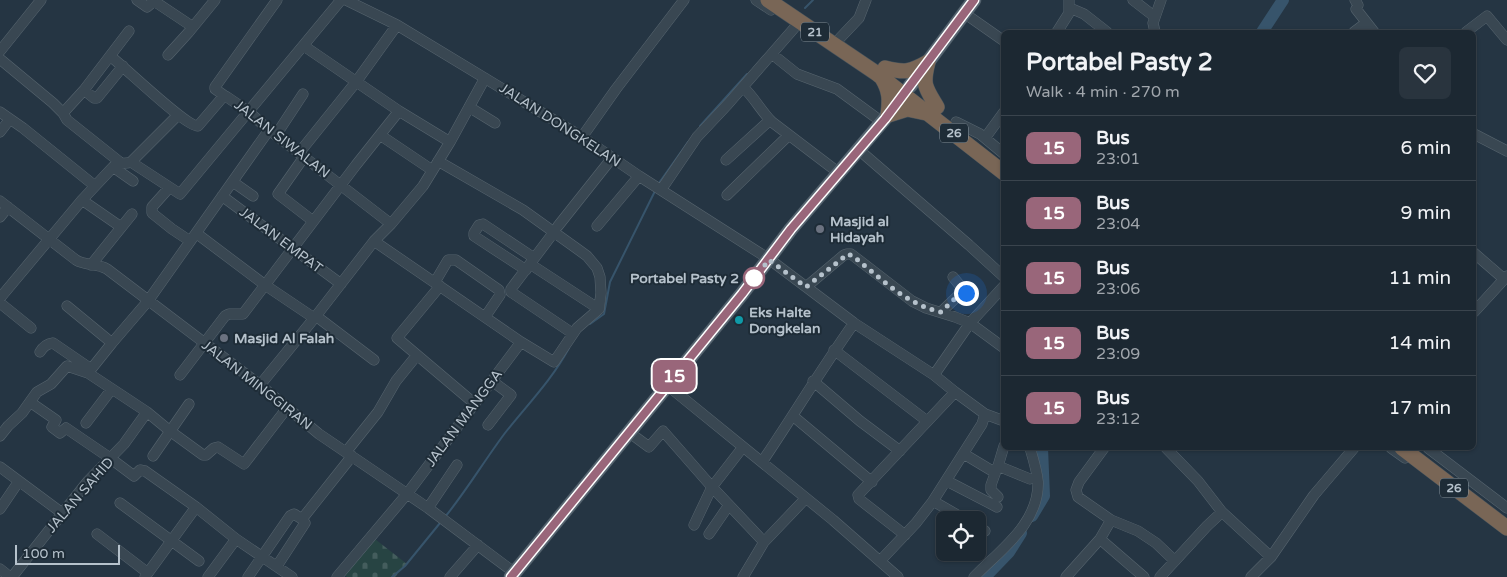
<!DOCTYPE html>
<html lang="en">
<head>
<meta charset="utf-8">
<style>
  :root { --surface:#1c2832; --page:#29343e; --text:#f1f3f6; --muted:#a0a6ac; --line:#3a444d }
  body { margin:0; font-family:"Varela Round",sans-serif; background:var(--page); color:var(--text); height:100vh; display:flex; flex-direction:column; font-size:19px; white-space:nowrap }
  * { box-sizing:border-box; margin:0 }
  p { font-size:16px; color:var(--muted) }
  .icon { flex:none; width:28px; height:28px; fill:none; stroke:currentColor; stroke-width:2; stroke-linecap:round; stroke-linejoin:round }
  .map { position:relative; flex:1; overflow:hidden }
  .panel { position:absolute; left:1001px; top:30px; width:475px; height:420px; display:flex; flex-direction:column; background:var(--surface); border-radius:8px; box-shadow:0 1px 4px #0004,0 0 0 1px var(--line) }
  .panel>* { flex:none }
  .badge { padding:0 10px; border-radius:8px; font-size:18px; line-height:32px }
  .controls { position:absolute; left:936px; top:511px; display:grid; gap:10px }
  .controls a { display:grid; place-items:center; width:50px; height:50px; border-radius:8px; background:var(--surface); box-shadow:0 1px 4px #0004,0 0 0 1px var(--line); font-size:25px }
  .scale { position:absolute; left:15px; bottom:12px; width:105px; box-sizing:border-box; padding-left:5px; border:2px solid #b6c2cc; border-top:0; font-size:14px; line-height:18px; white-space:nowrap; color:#b6c2cc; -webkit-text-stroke:4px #1e2c37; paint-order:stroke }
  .you { position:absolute; width:25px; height:25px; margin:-12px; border:4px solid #fff; border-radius:50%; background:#1a73e8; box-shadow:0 0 0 8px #1a73e833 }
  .map>.badge { position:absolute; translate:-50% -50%; box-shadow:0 0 0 2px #fff }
  .round { display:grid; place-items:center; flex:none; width:52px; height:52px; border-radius:8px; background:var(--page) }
  .head { display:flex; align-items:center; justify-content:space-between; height:85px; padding:0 25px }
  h1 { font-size:24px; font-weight:800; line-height:38px }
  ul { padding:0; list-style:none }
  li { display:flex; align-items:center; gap:15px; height:65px; padding:0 25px; border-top:1px solid var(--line) }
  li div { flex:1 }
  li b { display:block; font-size:19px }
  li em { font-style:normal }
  li .badge { min-width:55px; font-weight:700; text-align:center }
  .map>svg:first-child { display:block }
  .cemetery { fill:url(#cemetery-stones) }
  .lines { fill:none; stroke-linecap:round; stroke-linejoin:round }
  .stream { stroke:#37546b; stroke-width:2 }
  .river { stroke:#37546b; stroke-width:12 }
  .minor-casing { stroke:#57656f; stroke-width:11 }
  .major-casing { stroke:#43505b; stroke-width:15 }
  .highway-casing { stroke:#44525c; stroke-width:16 }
  .minor { stroke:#394752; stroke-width:10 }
  .major { stroke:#576672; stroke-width:14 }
  .highway { stroke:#796656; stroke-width:15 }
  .line-casing { stroke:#fff; stroke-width:11 }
  .line { stroke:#99667a; stroke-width:8 }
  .walk { stroke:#b6c2cc; stroke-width:5; stroke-dasharray:0 9 }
  .worship-dot { fill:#6b7280; stroke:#1e2c37; stroke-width:2 }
  .stop-dot { fill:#fff; stroke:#99667a; stroke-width:2.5 }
  .culture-dot { fill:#0f9aa8; stroke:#1e2c37; stroke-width:2 }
  .labels { text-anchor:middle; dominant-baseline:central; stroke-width:4; stroke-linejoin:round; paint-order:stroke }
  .shield { fill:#1e2c37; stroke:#88959f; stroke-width:1 }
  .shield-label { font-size:12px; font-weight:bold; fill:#b6c2cc }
  .street-label { font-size:14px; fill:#b6c2cc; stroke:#1e2c37 }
  .poi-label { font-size:14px; font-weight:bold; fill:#b6c2cc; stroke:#1e2c37; text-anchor:start }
  .stop-label { font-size:14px; font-weight:bold; fill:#b6c2cc; stroke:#1e2c37; text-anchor:end }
</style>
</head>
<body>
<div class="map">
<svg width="1507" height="577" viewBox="0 0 1507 577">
  <defs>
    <pattern id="cemetery-stones" width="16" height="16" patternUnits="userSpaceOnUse" patternTransform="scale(1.25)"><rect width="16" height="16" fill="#274443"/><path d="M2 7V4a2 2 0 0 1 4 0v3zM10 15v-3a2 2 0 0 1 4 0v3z" fill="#445d5d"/></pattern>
  </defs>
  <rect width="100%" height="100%" fill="#253543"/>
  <path class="cemetery" d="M371 536 407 564 395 577H347L341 572Z"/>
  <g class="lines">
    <path class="stream" d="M805 8 813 0
      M700 126 747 74
      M659 183 688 142
      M590 324 604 314 610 282 656 189
      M445 517C467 490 484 461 505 433 527 405 552 380 569 348
      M392 577 405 566 440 523"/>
    <path class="river" d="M1262 32 1283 0
      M1032 516 1044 496 1042 448
      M985 577 1009 552 1021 533"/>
    <defs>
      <path id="minor" d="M137 0 147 7 154 1 193 27
        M346 0 397 25 582 137 639 176 769 259 854 323 934 375 955 392 985 414 982 424 933 501 916 523 880 561
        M756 0 771 10
        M1133 0 1155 17
        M1355 0 1358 5 1356 9 1374 32
        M1070 8 1084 14 1107 32
        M964 13 1004 41
        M1057 32 1069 13V0
        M1155 32 1153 23 1161 0
        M1354 32 1366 23
        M1466 32 1487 16 1507 40
        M840 38 859 18 866 0
        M304 46 399 111 450 142
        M0 51 41 0
        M772 54 797 74 837 89 882 122
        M168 55 188 33 215 0
        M110 56C126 68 185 126 198 126L222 98 225 96 227 97 249 112 269 130 391 224
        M0 59 53 103 63 113 67 120 121 163
        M743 87C754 97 761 111 772 122L839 173
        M84 90 94 98H97L123 66
        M225 96 215 89V87L277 0
        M469 107 495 123
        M0 112 23 128 95 186
        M63 113 84 90 129 31
        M956 122 980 134 1004 154
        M269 130 148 301 112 343 88 373 147 412 170 431 203 455H206L214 448 218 447 244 464 287 408
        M0 132 10 119
        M1474 134 1507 151
        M276 135 303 94
        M380 135 432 170
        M582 137 616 89 684 0
        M985 138 1004 112
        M859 150 969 245 1004 277
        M299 153 356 82 397 25
        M304 157 278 194 313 221
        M726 160 770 120
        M131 162 180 194 341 0
        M113 167 133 181
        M233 182 253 196
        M169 188 152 207V213L172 229 190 241
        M661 190 697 137 728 104 796 26
        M727 195 789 135
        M222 196 341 284
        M82 200 121 227
        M0 201 76 260C86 266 97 263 107 269L260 385 319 434 428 508 515 573
        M0 217 8 207
        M558 226 612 158
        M597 226 639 176
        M554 232 511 289V292L572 333
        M196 233 265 285 314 318
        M374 241 521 342 554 362 577 328 599 309 601 293 600 277 597 268 587 256 576 248 523 210 438 161
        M1474 253 1504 279
        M530 264 599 309
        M91 265 132 214
        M526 270 474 236V233L479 225 483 224 534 258
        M953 277 966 293
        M435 282 448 260H456L499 290 500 295 485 317
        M440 286 397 338 475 404
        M806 287 844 255 847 254H851L912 301 926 308 955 317 970 323 1004 348
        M0 298 82 200 113 167C119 161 125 165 131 162L178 115
        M0 303 31 328
        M67 306 112 343
        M941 312 964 290
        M1474 312 1507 276
        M316 316 374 360
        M834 350 927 421
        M40 352C43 347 46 344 53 343L91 369
        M180 375 225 316 229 314H243L356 165 399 111
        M934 375 970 323 1004 286
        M813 381 860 421 900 451
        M260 385 316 316 374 241 391 224 423 186 450 142 485 78
        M667 385 833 520 898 577
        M30 402 56 420 52 427 60 433 66 428 110 458 134 476 140 470 145 471 196 507 236 539 292 577
        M985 414 1004 421
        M793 416 872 482
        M86 423 111 390
        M488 425 511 395 492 381
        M630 433 649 447 663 431 712 487 764 542
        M0 436 8 426 22 413 37 392 51 384 67 366 88 373
        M1104 448 1079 482 1076 490 1078 497 1111 520 1138 531 1156 543 1175 561
        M1166 448 1198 481 1222 512 1271 557
        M1391 448 1405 458
        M1428 448 1507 508
        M346 452 378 412 396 381 417 355
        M964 454 994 472 998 466 1004 446
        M153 456 189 404
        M762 462C793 416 822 368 854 323
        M998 466 1030 479
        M0 467 62 513
        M996 471 991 485V490L998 497
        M947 481 997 507
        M933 501 966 520
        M120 503 199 561
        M428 508 457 465
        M0 509 19 481
        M302 519 352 456
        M694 525 712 487 743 447
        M978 526 985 531
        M97 534 148 573
        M709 534 729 505
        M905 535 859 499 858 495 955 392
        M1100 539 1144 577
        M0 569 10 577
        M12 577 88 481 124 444 147 412
        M145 577 196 507
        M208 577 236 539
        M248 577 290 516 294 514 302 519 305 523 277 566
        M337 577 407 494 521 342
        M450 577 478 545
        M743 577 764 542 806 498
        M974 577C1000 550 1039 524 1038 482 1037 471 1033 458 1030 448
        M1066 577 1100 539 1111 520
        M1160 577 1207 526 1222 512
        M1251 577 1271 557 1314 495 1354 448"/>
      <path id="major" d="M910 86 974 0
        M511 577 742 294 791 229 882 122 904 94"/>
      <path id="highway" d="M768 0 876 73 1004 173
        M928 62C922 85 925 87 937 107
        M885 68C905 73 910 72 928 62
        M882 78C890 91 890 100 888 115
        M888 115 907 109 926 113
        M1402 448 1507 528"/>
    </defs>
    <use href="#minor" class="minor-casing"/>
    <use href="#major" class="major-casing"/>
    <use href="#highway" class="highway-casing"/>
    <use href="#minor" class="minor"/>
    <use href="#major" class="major"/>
    <use href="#highway" class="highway"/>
  </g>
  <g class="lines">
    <defs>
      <path id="line" d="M511 577 742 294 791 229 885 119 974 0"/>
    </defs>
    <use href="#line" class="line-casing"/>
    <use href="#line" class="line"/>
    <path class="walk" d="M754 278 751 282 769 260 806 287 848 254 853 256C879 277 907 305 941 312L964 290 966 293"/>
  </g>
  <g class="worship-dot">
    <circle cx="820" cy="229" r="5"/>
    <circle cx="224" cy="338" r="5"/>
  </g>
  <circle class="stop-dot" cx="754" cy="278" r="10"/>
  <circle class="culture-dot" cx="739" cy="320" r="5"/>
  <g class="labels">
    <g class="shield">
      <rect x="801" y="22.5" width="28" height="19" rx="4"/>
      <rect x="940" y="123.5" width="28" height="19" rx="4"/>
      <rect x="1440" y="478.5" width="28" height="19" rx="4"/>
    </g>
    <g class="shield-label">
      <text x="815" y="32">21</text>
      <text x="954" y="133">26</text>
      <text x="1454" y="488">26</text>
    </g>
    <g class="street-label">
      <text transform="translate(560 125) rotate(33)">JALAN DONGKELAN</text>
      <text transform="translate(282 139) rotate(38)">JALAN SIWALAN</text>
      <text transform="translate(281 240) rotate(37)">JALAN EMPAT</text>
      <text transform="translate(257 385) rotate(38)">JALAN MINGGIRAN</text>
      <text transform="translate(464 418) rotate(-53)">JALAN MANGGA</text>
      <text transform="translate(80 495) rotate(-49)">JALAN SAHID</text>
    </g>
    <g class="poi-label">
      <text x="830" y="221">Masjid al<tspan x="830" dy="16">Hidayah</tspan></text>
      <text x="749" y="312">Eks Halte<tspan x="749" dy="16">Dongkelan</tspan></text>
      <text x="234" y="338">Masjid Al Falah</text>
    </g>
    <g class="stop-label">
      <text x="739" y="278">Portabel Pasty 2</text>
    </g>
  </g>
</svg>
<div class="controls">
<a><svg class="icon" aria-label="locate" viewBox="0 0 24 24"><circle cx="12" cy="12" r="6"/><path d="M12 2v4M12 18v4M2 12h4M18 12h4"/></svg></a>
</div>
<div class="scale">100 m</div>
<div class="you" style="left:966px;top:293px"></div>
<b class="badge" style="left:674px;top:376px;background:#99667a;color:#fff">15</b>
<section class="panel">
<div class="head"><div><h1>Portabel Pasty 2</h1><p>Walk · 4 min · 270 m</p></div><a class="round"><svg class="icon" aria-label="heart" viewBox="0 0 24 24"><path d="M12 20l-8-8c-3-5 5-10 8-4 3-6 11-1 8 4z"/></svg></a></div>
<ul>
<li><span class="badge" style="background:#99667a;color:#fff">15</span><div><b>Bus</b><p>23:01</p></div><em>6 min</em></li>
<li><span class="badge" style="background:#99667a;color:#fff">15</span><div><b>Bus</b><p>23:04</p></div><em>9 min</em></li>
<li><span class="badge" style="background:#99667a;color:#fff">15</span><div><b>Bus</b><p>23:06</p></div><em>11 min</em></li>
<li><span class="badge" style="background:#99667a;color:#fff">15</span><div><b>Bus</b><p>23:09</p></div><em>14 min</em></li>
<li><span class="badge" style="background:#99667a;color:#fff">15</span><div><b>Bus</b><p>23:12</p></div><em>17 min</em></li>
</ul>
</section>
</div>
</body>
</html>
